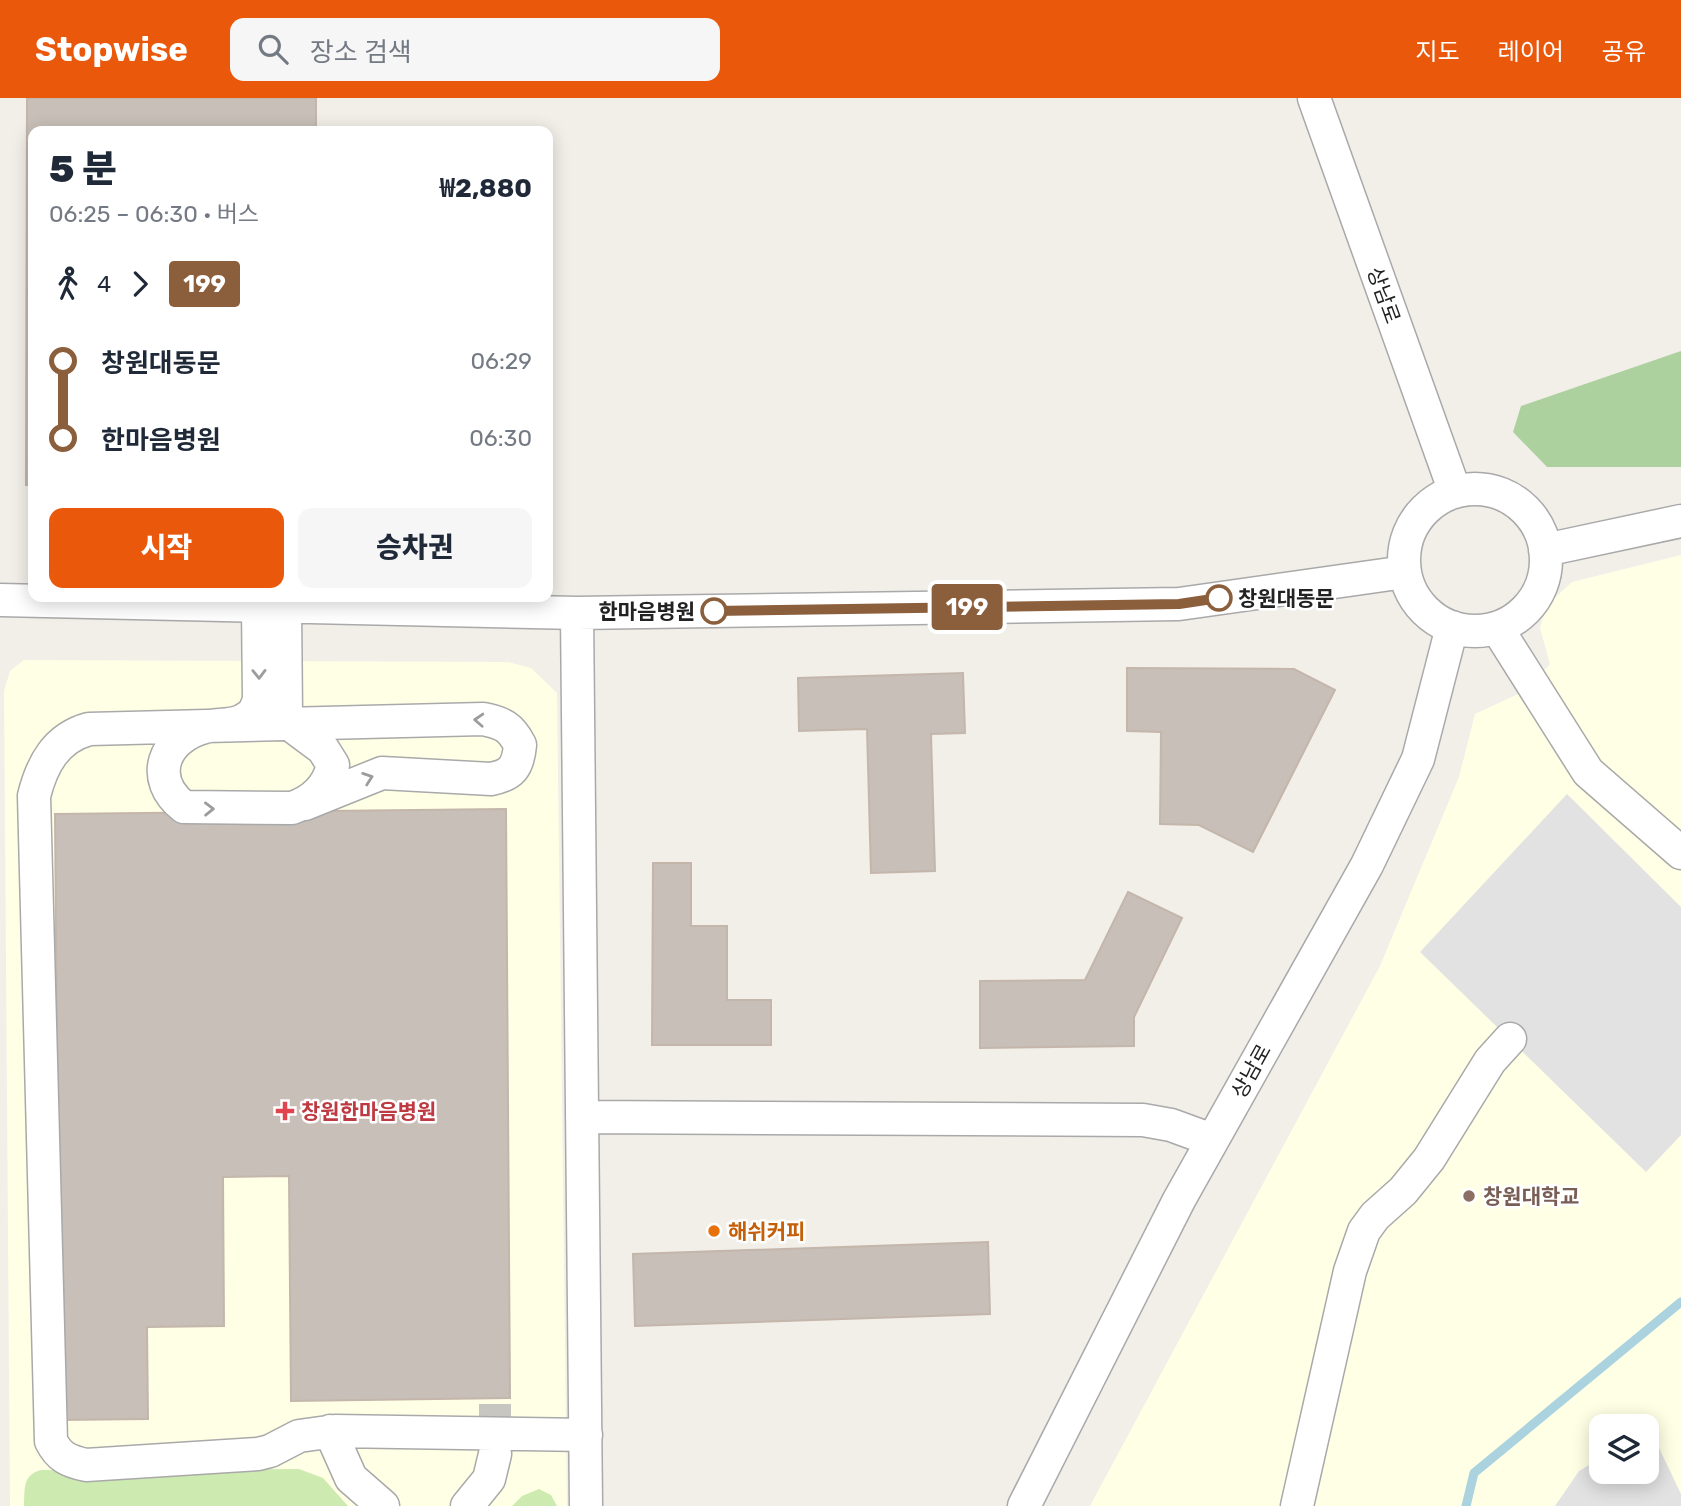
<!DOCTYPE html>
<html lang="ko">
<head>
<meta charset="utf-8">
<style>
  :root { --surface:#fff; --page:#f6f6f7; --text:#1f2937; --muted:#747a83; --accent:#ea580c }
  body { margin:0; font-family:Rubik,"Noto Sans KR",sans-serif; background:var(--page); color:var(--text); height:100vh; display:flex; flex-direction:column; font-size:26px; white-space:nowrap }
  * { box-sizing:border-box; margin:0 }
  p { font-size:23px; color:var(--muted) }
  .icon { flex:none; width:38px; height:38px; fill:none; stroke:currentColor; stroke-width:2; stroke-linecap:round; stroke-linejoin:round }
  .map { position:relative; flex:1; overflow:hidden }
  .panel { position:absolute; left:28px; top:28px; width:525px; height:476px; display:flex; flex-direction:column; background:var(--surface); border-radius:14px; box-shadow:0 4px 18px #0003 }
  .panel>* { flex:none }
  .badge { padding:0 14px; border-radius:5px; font-size:24px; line-height:46px }
  .controls { position:absolute; left:1589px; top:1316px; display:grid; gap:14px }
  .controls a { display:grid; place-items:center; width:70px; height:70px; border-radius:14px; background:var(--surface); box-shadow:0 4px 18px #0003; font-size:35px }
  .map>.badge { position:absolute; translate:-50% -50%; box-shadow:0 0 0 4px #fff }
  .legs { display:flex; align-items:center; gap:10px; height:77px; padding:0 21px; font-size:23px }
  .legs p { margin-inline-start:auto }
  .headline { display:flex; align-items:center; justify-content:space-between; height:119px; padding:0 21px }
  h1 { font-size:38px; font-weight:800; line-height:52px }
  .action { display:flex; gap:14px; margin-top:auto; padding:14px 21px }
  .action a { flex:1; height:80px; border-radius:14px; background:var(--accent); color:#fff; font-size:28px; font-weight:800; line-height:80px; text-align:center }
  .action a+a { background:var(--page); color:var(--text) }
  ul { padding:0 21px; list-style:none }
  li { display:flex; align-items:center; gap:24px; height:77px; font-size:26px }
  li i { display:grid; place-items:center; width:10px; height:100%; margin:0 9px; background:currentColor }
  li i::after { content:''; width:18px; height:18px; margin:-9px; border:5px solid; border-radius:50%; background:var(--surface) }
  li p { margin-inline-start:auto }
  li:first-child i { background:linear-gradient(#0000 50%,currentColor 0) }
  li:last-child i { background:linear-gradient(currentColor 50%,#0000 0) }
  header { display:flex; align-items:center; gap:42px; box-sizing:border-box; height:98px; padding:0 35px; background:var(--accent); color:#fff }
  header strong { font-size:33px }
  nav { display:flex; gap:38px; margin-inline-start:auto; font-size:24px }
  .search { width:490px; height:63px; background:var(--page); display:flex; align-items:center; gap:18px; box-sizing:border-box; padding:0 24px; border-radius:14px; color:var(--muted); font-size:26px }
  .map>svg:first-child { display:block }
  .education { fill:#ffffe5; fill-rule:evenodd }
  .grass { fill:#cdebb0 }
  .forest { fill:#add19e }
  .parking { fill:#e2e2e2 }
  .lines { fill:none; stroke-linecap:round; stroke-linejoin:round }
  .stream { stroke:#aad3df; stroke-width:9 }
  .building { fill:#c7bfb8; stroke:#c4b6ab; stroke-width:2 }
  .minor-tunnel { stroke:#c8c6c1; stroke-width:32; stroke-dasharray:32 16; stroke-linecap:butt }
  .minor-casing { stroke:#a9a9a9; stroke-width:35 }
  .minor { stroke:#fff; stroke-width:32 }
  .oneway { stroke:#9c9c9c }
  .line-1-casing { stroke:#fff; stroke-width:16 }
  .line-1 { stroke:#8b5e3c; stroke-width:10 }
  .stop-1-dot { fill:#fff; stroke:#8b5e3c; stroke-width:3.5 }
  .health-dot { fill:#e0444e; stroke:#fff; stroke-width:2.5 }
  .education-dot { fill:#8d6e63; stroke:#fff; stroke-width:2.5 }
  .food-dot { fill:#e8710a; stroke:#fff; stroke-width:2.5 }
  .labels { text-anchor:middle; dominant-baseline:central; stroke-width:5; stroke-linejoin:round; paint-order:stroke }
  .street-label { font-size:21px; fill:#222; stroke:#fff }
  .stop-label { font-size:21px; font-weight:bold; fill:#222; stroke:#fff; text-anchor:start }
  .health-label { font-size:21px; font-weight:bold; fill:#be3a42; stroke:#fff; text-anchor:start }
  .education-label { font-size:21px; font-weight:bold; fill:#785e54; stroke:#fff; text-anchor:start }
  .food-label { font-size:21px; font-weight:bold; fill:#c56008; stroke:#fff; text-anchor:start }
</style>
</head>
<body>
<header>
<strong>Stopwise</strong>
<div class="search"><svg class="icon" aria-label="search" viewBox="0 0 24 24"><circle cx="10" cy="10" r="6"/><path d="M15 15l6 6"/></svg>장소 검색</div>
<nav><a>지도</a><a>레이어</a><a>공유</a></nav>
</header>
<div class="map">
<svg width="1681" height="1408" viewBox="0 0 1681 1408">
  <rect width="100%" height="100%" fill="#f2efe9"/>
  <path class="education" d="M1681 457V1408H1090L1380 868 1459 679 1475 616 1516 597 1533 585 1550 566 1540 530 1546 508 1572 484ZM1601 1328H1647V1374H1601Z
    M24 562 508 564 531 570 557 595 567 1408H10L4 593 10 573Z"/>
  <path class="grass" d="M299 1371 323 1380 348 1408H24C25 1391 22 1377 41 1372Z
    M539 1391 551 1397 557 1408H512L522 1398Z"/>
  <path class="forest" d="M1681 253V369H1547L1513 334 1521 308Z"/>
  <path class="parking" d="M1567 696 1681 809V1037L1646 1074 1420 854Z
    M1650 1331 1681 1396V1408H1555L1579 1373 1601 1360V1374H1647V1333Z"/>
  <g class="lines">
    <path class="stream" d="M1466 1408 1474 1375 1681 1204"/>
  </g>
  <path class="building" d="M27 0H316V33H33V387H26Z
    M1127 570 1294 571 1335 592 1253 754 1199 727 1160 726 1161 634 1127 633Z
    M963 575 965 635 931 636 935 773 871 775 867 631 799 633 798 580Z
    M506 711 510 1300 291 1303 289 1078 223 1079 224 1228 147 1229 148 1321 60 1322 55 716Z
    M653 765H691V828H727V902H771V947H652Z
    M1128 794 1182 820 1134 919V948L980 950V883L1085 882Z
    M988 1144 990 1216 635 1228 633 1156Z"/>
  <g class="lines">
    <path class="minor-tunnel" d="M495 1306V1356"/>
    <defs>
      <path id="minor" d="M1314 0 1455 394
        M1404 462a71 71 0 1 1 142 0a71 71 0 1 1-142 0Z
        M1545 452 1681 423
        M0 502 577 515 1179 506 1405 474
        M258 508 259 602C255 613 253 617 243 622 232 628 217 626 205 629 163 640 148 681 184 709L292 710C313 703 328 689 333 667L323 651 288 625 286 618 285 509
        M577 515 586 1408
        M1497 530 1588 674 1681 755
        M305 706 382 675 491 681C512 677 518 669 520 647 511 629 503 625 483 621L89 631C56 640 42 666 34 698L51 1343C59 1359 68 1363 86 1367L258 1356 270 1353 299 1338 335 1333 586 1337
        M582 1019 1143 1022 1171 1027 1212 1042
        M330 1333 351 1380 383 1408
        M467 1408 489 1381 495 1356
        M1024 1408 1179 1102 1367 767 1418 661 1452 529
        M1297 1408 1350 1173 1364 1133 1375 1118 1403 1093 1429 1061 1490 963 1510 941"/>
    </defs>
    <use href="#minor" class="minor-casing"/>
    <use href="#minor" class="minor"/>
  </g>
  <defs><path id="oneway-chevron" d="M-2-3.5L2.5 0L-2 3.5" fill="none" stroke-width="1.6" stroke-linecap="round" stroke-linejoin="round" transform="scale(1.75)"/></defs>
  <g class="oneway">
    <use href="#oneway-chevron" transform="translate(259 576) rotate(89)"/>
    <use href="#oneway-chevron" transform="translate(479 622) rotate(-177)"/>
    <use href="#oneway-chevron" transform="translate(368 680) rotate(-19)"/>
    <use href="#oneway-chevron" transform="translate(209 711) rotate(-1)"/>
  </g>
  <g class="lines">
    <defs>
      <path id="line-1" d="M714 513 1179 506 1219 500"/>
    </defs>
    <use href="#line-1" class="line-1-casing"/>
    <use href="#line-1" class="line-1"/>
  </g>
  <g class="stop-1-dot">
    <circle cx="1219" cy="500" r="12"/>
    <circle cx="714" cy="513" r="12"/>
  </g>
  <path class="health-dot" d="M281.5 1002.5h7v7h7v7h-7v7h-7v-7h-7v-7h7z"/>
  <circle class="education-dot" cx="1469" cy="1098" r="7"/>
  <circle class="food-dot" cx="714" cy="1133" r="7"/>
  <g class="labels">
    <g class="street-label">
      <text transform="translate(1384 197) rotate(70)">상남로</text>
      <text transform="translate(1251 973) rotate(-61)">상남로</text>
    </g>
    <g class="stop-label">
      <text x="1238" y="500">창원대동문</text>
      <text x="695" y="513" text-anchor="end">한마음병원</text>
    </g>
    <g class="health-label">
      <text x="301" y="1013">창원한마음병원</text>
    </g>
    <g class="education-label">
      <text x="1483" y="1098">창원대학교</text>
    </g>
    <g class="food-label">
      <text x="728" y="1133">해쉬커피</text>
    </g>
  </g>
</svg>
<div class="controls">
<a><svg class="icon" aria-label="layers" viewBox="0 0 24 24"><path d="M12 4l9 5-9 5-9-5zM3 14l9 5 9-5"/></svg></a>
</div>
<b class="badge" style="left:967px;top:509px;background:#8b5e3c;color:#fff">199</b>
<section class="panel">
<div class="headline"><div><h1>5 분</h1><p>06:25 – 06:30 · 버스</p></div><b>₩2,880</b></div>
<div class="legs"><svg class="icon" aria-label="walk" viewBox="0 0 24 24"><circle cx="13" cy="4" r="2"/><path d="M13 8l-2 6 4 7M11 14l-3 7M7 12l3-4h3l4 4"/></svg>4<svg class="icon" aria-label="forward" viewBox="0 0 24 24"><path d="M9 5l7 7-7 7"/></svg><b class="badge" style="background:#8b5e3c;color:#fff">199</b></div>
<ul>
<li><i style="color:#8b5e3c"></i><b>창원대동문</b><p>06:29</p></li>
<li><i style="color:#8b5e3c"></i><b>한마음병원</b><p>06:30</p></li>
</ul>
<div class="action"><a>시작</a><a>승차권</a></div>
</section>
</div>
</body>
</html>
